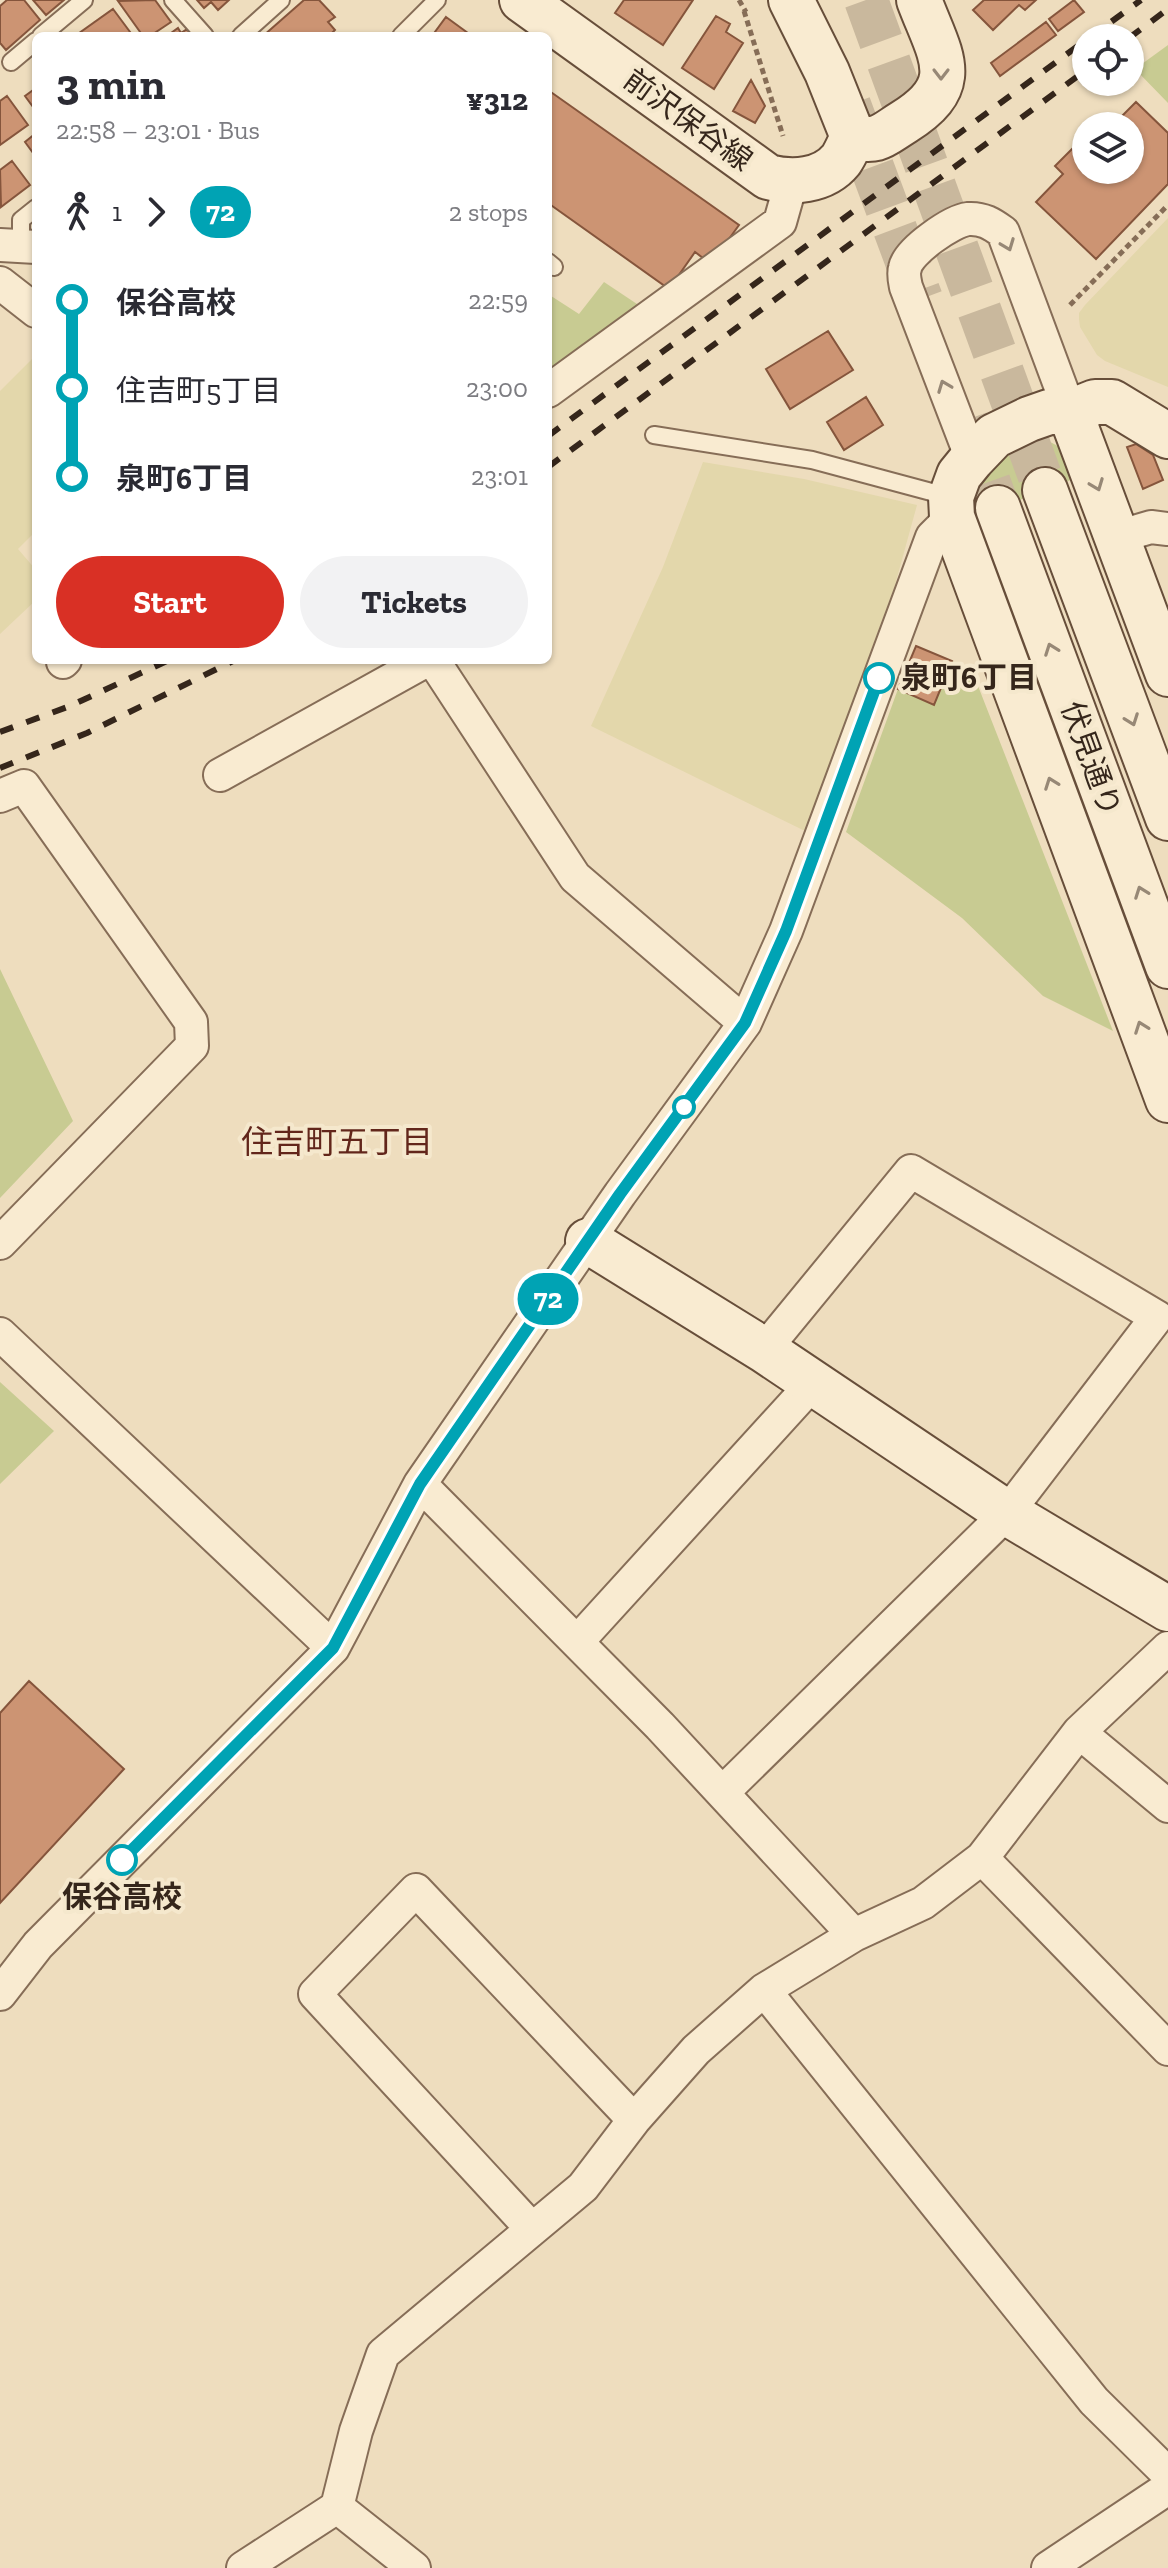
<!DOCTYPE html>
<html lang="en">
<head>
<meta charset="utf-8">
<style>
  :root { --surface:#fff; --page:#f2f2f3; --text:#2b2b33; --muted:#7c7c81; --accent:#d93025 }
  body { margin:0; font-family:"Zilla Slab","Noto Sans JP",serif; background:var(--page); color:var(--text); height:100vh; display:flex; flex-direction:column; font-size:30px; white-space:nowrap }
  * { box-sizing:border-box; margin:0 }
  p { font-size:26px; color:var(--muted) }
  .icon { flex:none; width:44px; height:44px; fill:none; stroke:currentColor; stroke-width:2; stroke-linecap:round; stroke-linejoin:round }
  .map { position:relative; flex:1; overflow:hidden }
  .sheet { position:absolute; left:32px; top:32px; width:520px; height:632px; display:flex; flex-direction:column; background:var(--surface); border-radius:12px; box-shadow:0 2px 6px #0004 }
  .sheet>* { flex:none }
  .badge { padding:0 16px; border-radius:26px; font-size:28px; line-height:52px }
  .buttons { position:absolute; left:1072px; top:24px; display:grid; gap:16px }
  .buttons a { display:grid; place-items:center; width:72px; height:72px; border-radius:50%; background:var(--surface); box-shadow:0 2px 6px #0004; font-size:40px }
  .map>.badge { position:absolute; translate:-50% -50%; box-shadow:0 0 0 4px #fff }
  .legs { display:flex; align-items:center; gap:12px; height:88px; padding:0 24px; font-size:26px }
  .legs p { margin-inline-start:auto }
  .head { display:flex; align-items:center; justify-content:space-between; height:136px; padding:0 24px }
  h1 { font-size:44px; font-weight:700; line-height:60px }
  .action { display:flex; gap:16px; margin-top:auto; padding:16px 24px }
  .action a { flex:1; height:92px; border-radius:48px; background:var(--accent); color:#fff; font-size:32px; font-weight:700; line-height:92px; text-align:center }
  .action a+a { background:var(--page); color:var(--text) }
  ul { padding:0 24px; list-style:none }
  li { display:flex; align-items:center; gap:28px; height:88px; font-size:30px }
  li i { display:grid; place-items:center; width:12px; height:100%; margin:0 10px; background:currentColor }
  li i::after { content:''; width:20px; height:20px; margin:-10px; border:6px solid; border-radius:50%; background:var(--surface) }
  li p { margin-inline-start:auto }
  li:first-child i { background:linear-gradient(#0000 50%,currentColor 0) }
  li:last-child i { background:linear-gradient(currentColor 50%,#0000 0) }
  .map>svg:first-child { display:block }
  .farmland { fill:#e3d7ab }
  .green { fill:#c8cb92 }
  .building { fill:#cc9473; stroke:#85553c; stroke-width:2 }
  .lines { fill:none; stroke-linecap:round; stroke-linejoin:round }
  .secondary-tunnel { stroke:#c9b89d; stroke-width:44; stroke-dasharray:44 22; stroke-linecap:butt }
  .lane-casing { stroke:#866d57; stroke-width:20 }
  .street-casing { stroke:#866d57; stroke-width:36 }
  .secondary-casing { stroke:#674e3a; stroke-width:48 }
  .path { stroke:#866d57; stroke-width:5; stroke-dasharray:6 4; stroke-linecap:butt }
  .lane { stroke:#f9ebd1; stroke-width:16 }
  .street { stroke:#f9ebd1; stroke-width:32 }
  .secondary { stroke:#f9ebd1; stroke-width:44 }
  .rail { stroke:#35261b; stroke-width:6; stroke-dasharray:14 14; stroke-linecap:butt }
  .oneway { stroke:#978876 }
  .line-1-casing { stroke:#fff; stroke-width:18 }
  .line-1 { stroke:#00a3b4; stroke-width:12 }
  .stop-1-dot { fill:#fff; stroke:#00a3b4; stroke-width:4 }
  .labels { text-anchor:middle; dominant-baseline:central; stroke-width:8; stroke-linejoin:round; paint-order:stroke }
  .street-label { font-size:30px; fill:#35261b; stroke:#f5e8cd }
  .stop-label { font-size:30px; font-weight:bold; fill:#35261b; stroke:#f5e8cd; text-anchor:start }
  .neighbourhood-label { font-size:32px; fill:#62261b; stroke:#f5e8cd }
</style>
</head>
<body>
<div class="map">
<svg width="1168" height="2568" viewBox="0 0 1168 2568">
  <rect width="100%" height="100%" fill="#eeddbe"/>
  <path class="farmland" d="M1168 218V387L1105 361 1097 355 1080 327 1079 319V313L1085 305Z
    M36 355V531L18 549 36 570V600L0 634V391Z
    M703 462 804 479 917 505 895 585 805 831 591 726 663 567Z"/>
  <path class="green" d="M1168 45V103L1135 69Z
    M604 282 640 306 548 375V294L579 314Z
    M1037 439C1060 441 1071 457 1081 476L970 519 967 492 1003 454Z
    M952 661 971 668 1113 1031 1043 996 962 918 846 832 898 689 933 704Z
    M0 969 73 1121 0 1198Z
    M0 1382 54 1431 0 1484Z"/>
  <path class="building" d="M7 0H24L40 20 6 50 0 43V6Z
    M33 0H64L46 15Z
    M155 0 171 22 150 36H143L118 1Z
    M197 0H229L218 10 211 2 204 8Z
    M304 0H319L335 17 328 22 335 30 329 36H263Z
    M624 0H693L663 45 615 13Z
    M984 0H1036L1025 10 1019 5 993 30 973 10Z
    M1074 0 1084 12 1058 31 1049 19Z
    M113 9 133 36H75Z
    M716 16 730 24 726 32 743 43 714 89 682 68Z
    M446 17 472 36H432Z
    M1046 22 1056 35 1000 76 991 63Z
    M178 28 181 33 187 29 193 36H167Z
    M751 80 765 106 755 123 733 111Z
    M36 88V111L25 96Z
    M548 90 739 225 711 264 695 252 669 289 548 203Z
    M7 96 28 125 0 145V101Z
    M1136 102 1168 133V184L1096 259 1036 202 1063 174 1055 166 1086 135V170H1130V126H1112Z
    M36 133V157L25 142Z
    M12 161 30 185 1 207 0 170Z
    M828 331 853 370 790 409 766 369Z
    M866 397 883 425 844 450 827 422Z
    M1136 444 1153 455 1163 480 1143 489 1127 447Z
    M916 646 952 661 934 705 898 689Z
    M29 1681 124 1769 0 1903V1713Z"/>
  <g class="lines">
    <path class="secondary-tunnel" d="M866 0 1045 490
      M849 105 921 299
      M966 420 998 508"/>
    <defs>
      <path id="lane" d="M173 0 205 36
        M41 36 84 0
        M241 36 281 0
        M401 36 437 0
        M11 62 36 41
        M21 246V220L36 208
        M548 262 554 267
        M654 435 812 460 950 497"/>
      <path id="street" d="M0 245 36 247
        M0 283 36 311
        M548 391 780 222 791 183
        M972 459 906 287C905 282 903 274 905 268 908 251 952 221 968 219 983 218 992 224 1003 232L1070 412
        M1117 537 1151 527 1168 529
        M433 660 575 877 745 1023
        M63 662 65 660
        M220 775 427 660
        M0 796 24 786 191 1022 192 1046 0 1243
        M0 1334 333 1648
        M420 1484 660 1726 854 1935
        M577 1642 813 1383
        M1079 1732 1168 1806
        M723 1792 1007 1513 1157 1317 911 1171 764 1350
        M982 1858 1168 2049
        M764 1990 1094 2401 1168 2474
        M0 1994 38 1945 333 1648 420 1484 620 1194 745 1023 786 931 932 537 952 517
        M532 2229 315 1994 416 1890 634 2120
        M337 2507 356 2431 383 2354 583 2187 634 2120 696 2050 764 1990 854 1935 923 1903 982 1858 1079 1732 1168 1648
        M243 2568 337 2507 414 2568
        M1048 2568 1168 2488"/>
      <path id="secondary" d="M522 0 768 177C792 183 823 182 841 160 846 153 849 144 853 137
        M791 0 827 72 853 137C879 143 883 135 904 122 965 84 940 56 919 0
        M1070 412 1168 674
        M1168 436 1112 402H1095L1070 412H1049L1029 419 994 436 972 459 959 475 951 497 952 517 1168 1100
        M1045 490 1168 818
        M998 508 1168 966
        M588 1241 764 1350 1007 1513 1168 1609"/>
    </defs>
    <use href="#lane" class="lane-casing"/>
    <use href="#street" class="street-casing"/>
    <use href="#secondary" class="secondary-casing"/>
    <path class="path" d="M739 0 746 12
      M744 11 783 136
      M1070 305 1168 205"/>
    <use href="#lane" class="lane"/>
    <use href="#street" class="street"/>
    <use href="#secondary" class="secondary"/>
    <path class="rail" d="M1089 38 1141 0
      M1129 38 1168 9
      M548 436 1086 40
      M548 467 1086 70
      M0 732 70 706 169 660
      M0 768 87 733 235 660"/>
  </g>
  <defs><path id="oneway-chevron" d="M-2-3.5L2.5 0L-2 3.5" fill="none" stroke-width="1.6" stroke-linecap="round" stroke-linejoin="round" transform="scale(2)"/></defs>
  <g class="oneway">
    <use href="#oneway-chevron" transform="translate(941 74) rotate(90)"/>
    <use href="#oneway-chevron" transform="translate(1008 245) rotate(69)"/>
    <use href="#oneway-chevron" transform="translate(944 386) rotate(-111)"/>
    <use href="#oneway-chevron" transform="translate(1097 485) rotate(69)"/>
    <use href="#oneway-chevron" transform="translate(1051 649) rotate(-110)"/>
    <use href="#oneway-chevron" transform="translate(1132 720) rotate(70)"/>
    <use href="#oneway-chevron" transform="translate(1051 783) rotate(-110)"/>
    <use href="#oneway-chevron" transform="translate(1141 892) rotate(-110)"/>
    <use href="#oneway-chevron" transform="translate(1141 1027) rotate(-110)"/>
  </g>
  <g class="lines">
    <defs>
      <path id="line-1" d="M122 1860 333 1648 420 1484 620 1194 745 1023 786 931 879 678"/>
    </defs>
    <use href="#line-1" class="line-1-casing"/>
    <use href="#line-1" class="line-1"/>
  </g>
  <g class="stop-1-dot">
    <circle cx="879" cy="678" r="14"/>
    <circle cx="684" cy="1107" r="10"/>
    <circle cx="122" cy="1860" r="14"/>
  </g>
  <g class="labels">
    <g class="street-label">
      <text transform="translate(688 120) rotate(36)">前沢保谷線</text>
      <text transform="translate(1091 759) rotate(70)">伏見通り</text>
    </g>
    <g class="stop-label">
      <text x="901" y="678">泉町6丁目</text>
      <text x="122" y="1897" text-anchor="middle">保谷高校</text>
    </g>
    <g class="neighbourhood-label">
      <text x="337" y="1142">住吉町五丁目</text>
    </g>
  </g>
</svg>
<div class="buttons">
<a><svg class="icon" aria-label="locate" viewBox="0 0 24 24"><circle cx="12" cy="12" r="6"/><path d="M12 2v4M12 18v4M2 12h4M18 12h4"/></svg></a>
<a><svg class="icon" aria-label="layers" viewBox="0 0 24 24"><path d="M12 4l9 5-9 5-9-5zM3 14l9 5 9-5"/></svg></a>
</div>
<b class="badge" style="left:548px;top:1299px;background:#00a3b4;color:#fff">72</b>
<section class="sheet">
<div class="head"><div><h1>3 min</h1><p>22:58 – 23:01 · Bus</p></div><b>¥312</b></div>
<div class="legs"><svg class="icon" aria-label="walk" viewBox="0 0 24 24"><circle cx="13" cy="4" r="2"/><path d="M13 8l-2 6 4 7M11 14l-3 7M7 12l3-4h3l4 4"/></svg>1<svg class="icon" aria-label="forward" viewBox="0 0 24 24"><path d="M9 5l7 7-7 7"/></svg><b class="badge" style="background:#00a3b4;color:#fff">72</b><p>2 stops</p></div>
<ul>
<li><i style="color:#00a3b4"></i><b>保谷高校</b><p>22:59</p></li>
<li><i style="color:#00a3b4"></i><span>住吉町5丁目</span><p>23:00</p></li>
<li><i style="color:#00a3b4"></i><b>泉町6丁目</b><p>23:01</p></li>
</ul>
<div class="action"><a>Start</a><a>Tickets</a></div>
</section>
</div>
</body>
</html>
